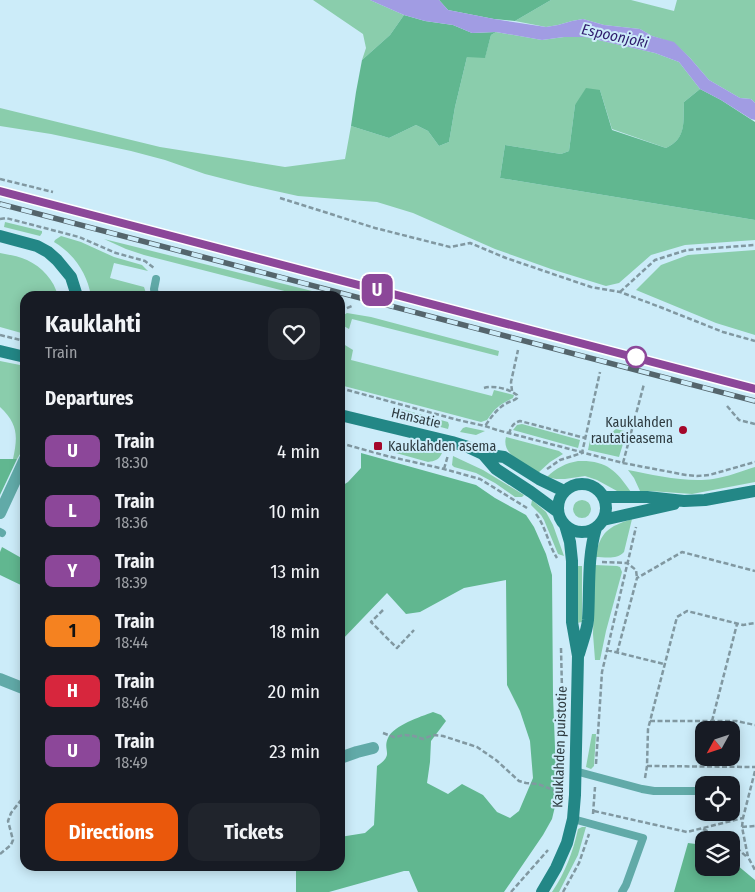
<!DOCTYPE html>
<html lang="en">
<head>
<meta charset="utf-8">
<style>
  :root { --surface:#171b24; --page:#20242c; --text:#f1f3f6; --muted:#9ea1a6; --accent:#ea580c }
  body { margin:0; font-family:"Fira Sans Condensed",sans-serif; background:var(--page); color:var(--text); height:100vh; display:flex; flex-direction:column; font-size:19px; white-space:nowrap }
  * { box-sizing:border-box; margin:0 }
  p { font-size:16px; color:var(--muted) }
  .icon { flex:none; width:28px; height:28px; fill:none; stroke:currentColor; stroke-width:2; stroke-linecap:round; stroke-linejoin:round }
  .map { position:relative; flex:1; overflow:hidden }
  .sheet { position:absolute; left:20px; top:291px; width:325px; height:580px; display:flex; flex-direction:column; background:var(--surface); border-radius:15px; box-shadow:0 2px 12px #0003 }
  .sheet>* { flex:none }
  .badge { padding:0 10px; border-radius:8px; font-size:18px; line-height:32px }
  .needle { width:32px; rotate:230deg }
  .buttons { position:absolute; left:695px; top:721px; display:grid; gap:10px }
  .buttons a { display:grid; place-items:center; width:45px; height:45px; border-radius:10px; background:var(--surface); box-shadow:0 2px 12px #0003; font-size:25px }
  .map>.badge { position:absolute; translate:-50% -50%; box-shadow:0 0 0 2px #fff }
  h2 { padding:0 25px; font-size:19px; line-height:45px }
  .round { display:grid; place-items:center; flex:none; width:52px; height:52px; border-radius:15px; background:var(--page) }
  .head { display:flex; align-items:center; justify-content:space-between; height:85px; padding:0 25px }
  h1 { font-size:24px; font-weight:700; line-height:38px }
  .cta { display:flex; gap:10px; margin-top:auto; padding:10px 25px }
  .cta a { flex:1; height:58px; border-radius:15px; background:var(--accent); color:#fff; font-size:20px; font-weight:700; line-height:58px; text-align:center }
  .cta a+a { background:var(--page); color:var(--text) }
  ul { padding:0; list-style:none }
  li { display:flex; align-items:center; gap:15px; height:60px; padding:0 25px }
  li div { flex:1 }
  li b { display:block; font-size:19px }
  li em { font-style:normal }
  li .badge { min-width:55px; font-weight:700; text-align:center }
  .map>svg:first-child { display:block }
  .green { fill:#8acdac }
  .forest { fill:#61b790 }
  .water { fill:#a19ce3 }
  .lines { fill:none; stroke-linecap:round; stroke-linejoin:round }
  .path { stroke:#8198a1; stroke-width:2.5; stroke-dasharray:5 2.5; stroke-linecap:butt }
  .lane { stroke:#61aaa8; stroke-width:8 }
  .street { stroke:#61aaa8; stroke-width:12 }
  .secondary { stroke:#238786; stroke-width:12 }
  .rail-casing { stroke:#54656c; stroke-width:5.5 }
  .rail { stroke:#ccecf9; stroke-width:4; stroke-dasharray:11; stroke-linecap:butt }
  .line-casing { stroke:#fff; stroke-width:11 }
  .line { stroke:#8c4799; stroke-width:8 }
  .stop-dot { fill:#fff; stroke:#8c4799; stroke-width:2.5 }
  .poi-dot { fill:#a4072a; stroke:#ccecf9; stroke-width:2 }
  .labels { text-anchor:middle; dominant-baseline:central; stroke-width:4; stroke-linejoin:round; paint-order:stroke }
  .street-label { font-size:14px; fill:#2e3b40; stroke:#ccecf9 }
  .poi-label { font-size:14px; fill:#2e3b40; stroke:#ccecf9; text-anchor:end }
  .water-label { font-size:15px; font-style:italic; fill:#2e1b6c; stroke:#ccecf9 }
</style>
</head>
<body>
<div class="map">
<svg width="755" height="892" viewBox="0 0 755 892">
  <rect width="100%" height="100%" fill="#ccecf9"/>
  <path class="green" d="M313 0H370L404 15 390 35 362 60 366 48 363 34Z
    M551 0H631L674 11 677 0H755V103L751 99 740 98 709 80 690 58 674 43 652 36 640 29 604 25 583 19 572 21 558 25 546 27 515 21Z
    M496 32 542 40 564 37H585L655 53 679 62 700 89 684 102C683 123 687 138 666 148L612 129 600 90 575 105 569 151 561 154 505 145 500 178 755 220V240L685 245 651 255 619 283 606 286 551 269 495 249 413 213 377 202 298 196 248 185 205 174 165 160 131 151 51 134 0 126V108L160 147 285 167 345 159 351 126 389 138 416 125 428 131 439 146 449 142 455 107 467 57H485L491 35Z
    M5 222 42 231V233L40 236 4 227Z
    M61 236 81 242 114 257 142 265 148 271 114 263 110 278 144 287 147 296H91C87 273 74 254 54 242L55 240Z
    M104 239 332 296H304L144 255 126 249Z
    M755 250V335L716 323 636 290 661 265 688 255Z
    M0 253C9 255 19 256 27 260 42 267 54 280 58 296H25V334L0 327Z
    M347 313 371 317 499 351 498 356 352 319 349 329 340 324V317Z
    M340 342 353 350 351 360 492 396 494 390 514 395 513 398C499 405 496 407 487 420L481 422 340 385Z
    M0 361 25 366V446L17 459H13C18 436 18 424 0 407Z
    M401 409 448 422 449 425 448 429 399 416Z
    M522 424 580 440 578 448 513 430 517 425Z
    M466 427 485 431 476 435 460 432 463 428Z
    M616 429 624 431 626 434 619 457 588 450 590 440 611 433Z
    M506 437 559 451 563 454 550 462 538 473C525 464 501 455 506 437Z
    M389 446 420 447 442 453C439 460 435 461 428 462L389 451Z
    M453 456 483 470 524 495 522 497H515L495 483 476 473 454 467 452 465Z
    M578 461C606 460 616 470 631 492L617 491 597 480 585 476 565 479H556L547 477C556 468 566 463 578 461Z
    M755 467V482L692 494 650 491H640L634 478 628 470C653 475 688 483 713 479 727 477 742 471 755 467Z
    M532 500 546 512 553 525 564 556 558 554 544 520 541 515 531 505Z
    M573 509a9 9 0 1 1 18 0a9 9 0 1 1-18 0Z
    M632 519 624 552C617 560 605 557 595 557 601 531 608 527 632 519Z
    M595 565 617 566 620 567 622 572 606 631 600 660H595L593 634Z
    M577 566H582V622L577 623Z
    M592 734H596L594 766 591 769 586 767Z
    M582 827H586L578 855 559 892H552C565 873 573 852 578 829Z"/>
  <path class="forest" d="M435 0H551L515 21 494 19 448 10 439 0Z
    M404 15 425 21 453 25 472 33 496 32 491 35 485 58 467 57 455 107 449 142 439 146 428 131 416 125 389 138 351 126 356 92 362 60 390 35Z
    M586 88 600 90 612 130 666 148C687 138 683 122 684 102L700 89 721 100 755 122V220L500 178 505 145 561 154 569 151 575 105Z
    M361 453 476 485 495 498 526 515 534 527 546 554 552 575 553 696 557 798 552 819 543 835 504 892H418L409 871H404L329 892H296V866H340V837L365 833 374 825 377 766C395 754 382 751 388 738 394 725 420 717 433 712L441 715 446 721 431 741 430 762 427 783 448 794 462 784 483 795 497 812 510 818 519 811 533 778 530 741 520 711 507 685 506 580 464 588 420 612 406 614 387 593 340 642V487L348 482 361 468Z
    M0 459H17L0 495Z
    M2 547 25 560V587L0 575V552Z
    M688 843 704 845V868H731V860L755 880V892H674Z"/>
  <path class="water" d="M370 0H439L448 10 494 19 546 27 558 25 572 21 583 19 604 25 640 29 652 36 674 42 690 58 709 80 740 98 751 99 755 103V120L751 119 721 100 700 89 679 62 655 53 585 37H564L542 40 496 32 472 33 453 25 425 21 404 15Z"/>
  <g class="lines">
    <path class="path" d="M0 179 53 192
      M280 198 375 228 450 247 470 243 506 258 591 287 620 292 660 307 723 332 755 341
      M0 219 6 218 79 237 116 253 145 261 154 268
      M620 292 655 260 687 250 755 245
      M340 311 352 306
      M0 335 25 341
      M340 388 458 420 485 426 497 430 623 463 686 475 697 476 709 475 755 462
      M484 388C494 385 509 389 517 395V398C515 400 512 401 509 402 498 407 492 416 485 426
      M512 391 511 382 518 350
      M727 406 739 420 755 424
      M509 434C511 427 513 423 520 421L585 438
      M340 443 387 456 444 469 480 479 527 508
      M623 463 644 384
      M444 469 448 455
      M547 469 560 460 582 453 600 372
      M536 514C546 527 548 544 557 558
      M602 562 627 563 636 570 637 578
      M383 610 371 622 397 648 414 630
      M561 648 562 690
      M607 650 664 664
      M617 653 637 578 682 552 755 571
      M650 721H736L755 725
      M712 721 737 624
      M383 733 394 737 405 735 414 736 423 739 433 735 443 736 477 747 496 760 519 781 526 783 538 784 561 793
      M596 764 602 672 636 527
      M647 766 755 767
      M755 771 743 818 742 827 748 857 755 870
      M645 778 647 766 648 729 677 617 687 611 743 625 755 623
      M594 811 687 832 743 818
      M593 814 595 787
      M742 827 755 826
      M703 829 727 840
      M731 843 747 857
      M0 854 11 845 13 840 8 821 11 813 25 795
      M511 892 548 850
      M563 892 579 863 589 834"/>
    <path class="lane" d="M155 296 154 289 156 279
      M0 532 2 533
      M575 771 642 789 654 791H704
      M573 819 643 838 626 885 622 892"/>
    <path class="street" d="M0 513 25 459
      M0 679 25 689
      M340 758 357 752 373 748"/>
    <path class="secondary" d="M0 236 37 246 48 252 57 260 71 277 77 296
      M0 351 25 357
      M340 415 452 442 468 447 483 454 504 457 539 479 564 491
      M483 454 496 469 531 492 558 512
      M558 508a24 24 0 1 1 48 0a24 24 0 1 1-48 0Z
      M603 497H647L684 501 705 500 755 491
      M603 520 674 504
      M579 654C582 643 587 631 588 620 590 589 587 558 596 528
      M542 892 556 868 567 843 573 819 575 795 578 656 572 622V561L570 542 565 525"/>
    <defs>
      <path id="rail" d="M0 191 755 389
        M0 204 755 401"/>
    </defs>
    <use href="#rail" class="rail-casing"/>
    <use href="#rail" class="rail"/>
  </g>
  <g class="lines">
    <defs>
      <path id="line" d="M0 191 755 389"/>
    </defs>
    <use href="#line" class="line-casing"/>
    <use href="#line" class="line"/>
  </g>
  <circle class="stop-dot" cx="636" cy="357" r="10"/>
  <g class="poi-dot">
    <circle cx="683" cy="430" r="5"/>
    <rect x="373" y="441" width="10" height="10" rx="2.5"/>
  </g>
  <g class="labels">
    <g class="street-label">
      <text transform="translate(416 418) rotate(13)">Hansatie</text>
      <text transform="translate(560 747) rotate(-88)">Kauklahden puistotie</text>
    </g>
    <g class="poi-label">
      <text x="673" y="422">Kauklahden<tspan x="673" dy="16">rautatieasema</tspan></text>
      <text x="388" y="446" text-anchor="start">Kauklahden asema</text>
    </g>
    <g class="water-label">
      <text transform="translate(615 36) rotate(12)">Espoonjoki</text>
    </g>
  </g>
</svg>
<div class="buttons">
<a><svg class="needle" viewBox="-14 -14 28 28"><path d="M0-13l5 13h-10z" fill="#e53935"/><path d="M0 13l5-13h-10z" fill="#9ea1a6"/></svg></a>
<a><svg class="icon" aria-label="locate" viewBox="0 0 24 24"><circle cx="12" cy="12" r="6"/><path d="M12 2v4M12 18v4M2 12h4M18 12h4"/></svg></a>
<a><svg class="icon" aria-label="layers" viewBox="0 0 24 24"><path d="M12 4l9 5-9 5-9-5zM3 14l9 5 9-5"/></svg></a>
</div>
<b class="badge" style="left:377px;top:290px;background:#8c4799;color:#fff">U</b>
<section class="sheet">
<div class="head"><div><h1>Kauklahti</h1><p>Train</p></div><a class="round"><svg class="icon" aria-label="heart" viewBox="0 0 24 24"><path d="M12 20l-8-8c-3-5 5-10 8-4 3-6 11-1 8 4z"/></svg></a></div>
<h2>Departures</h2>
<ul>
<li><span class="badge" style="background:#8c4799;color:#fff">U</span><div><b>Train</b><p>18:30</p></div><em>4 min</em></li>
<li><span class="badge" style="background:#8c4799;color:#fff">L</span><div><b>Train</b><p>18:36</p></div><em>10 min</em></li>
<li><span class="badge" style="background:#8c4799;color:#fff">Y</span><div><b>Train</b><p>18:39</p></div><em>13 min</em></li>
<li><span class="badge" style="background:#f58220;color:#111">1</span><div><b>Train</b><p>18:44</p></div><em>18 min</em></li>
<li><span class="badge" style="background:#d7263d;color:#fff">H</span><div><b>Train</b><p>18:46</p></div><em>20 min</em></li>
<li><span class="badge" style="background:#8c4799;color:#fff">U</span><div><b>Train</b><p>18:49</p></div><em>23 min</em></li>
</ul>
<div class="cta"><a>Directions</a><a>Tickets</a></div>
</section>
</div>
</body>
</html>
